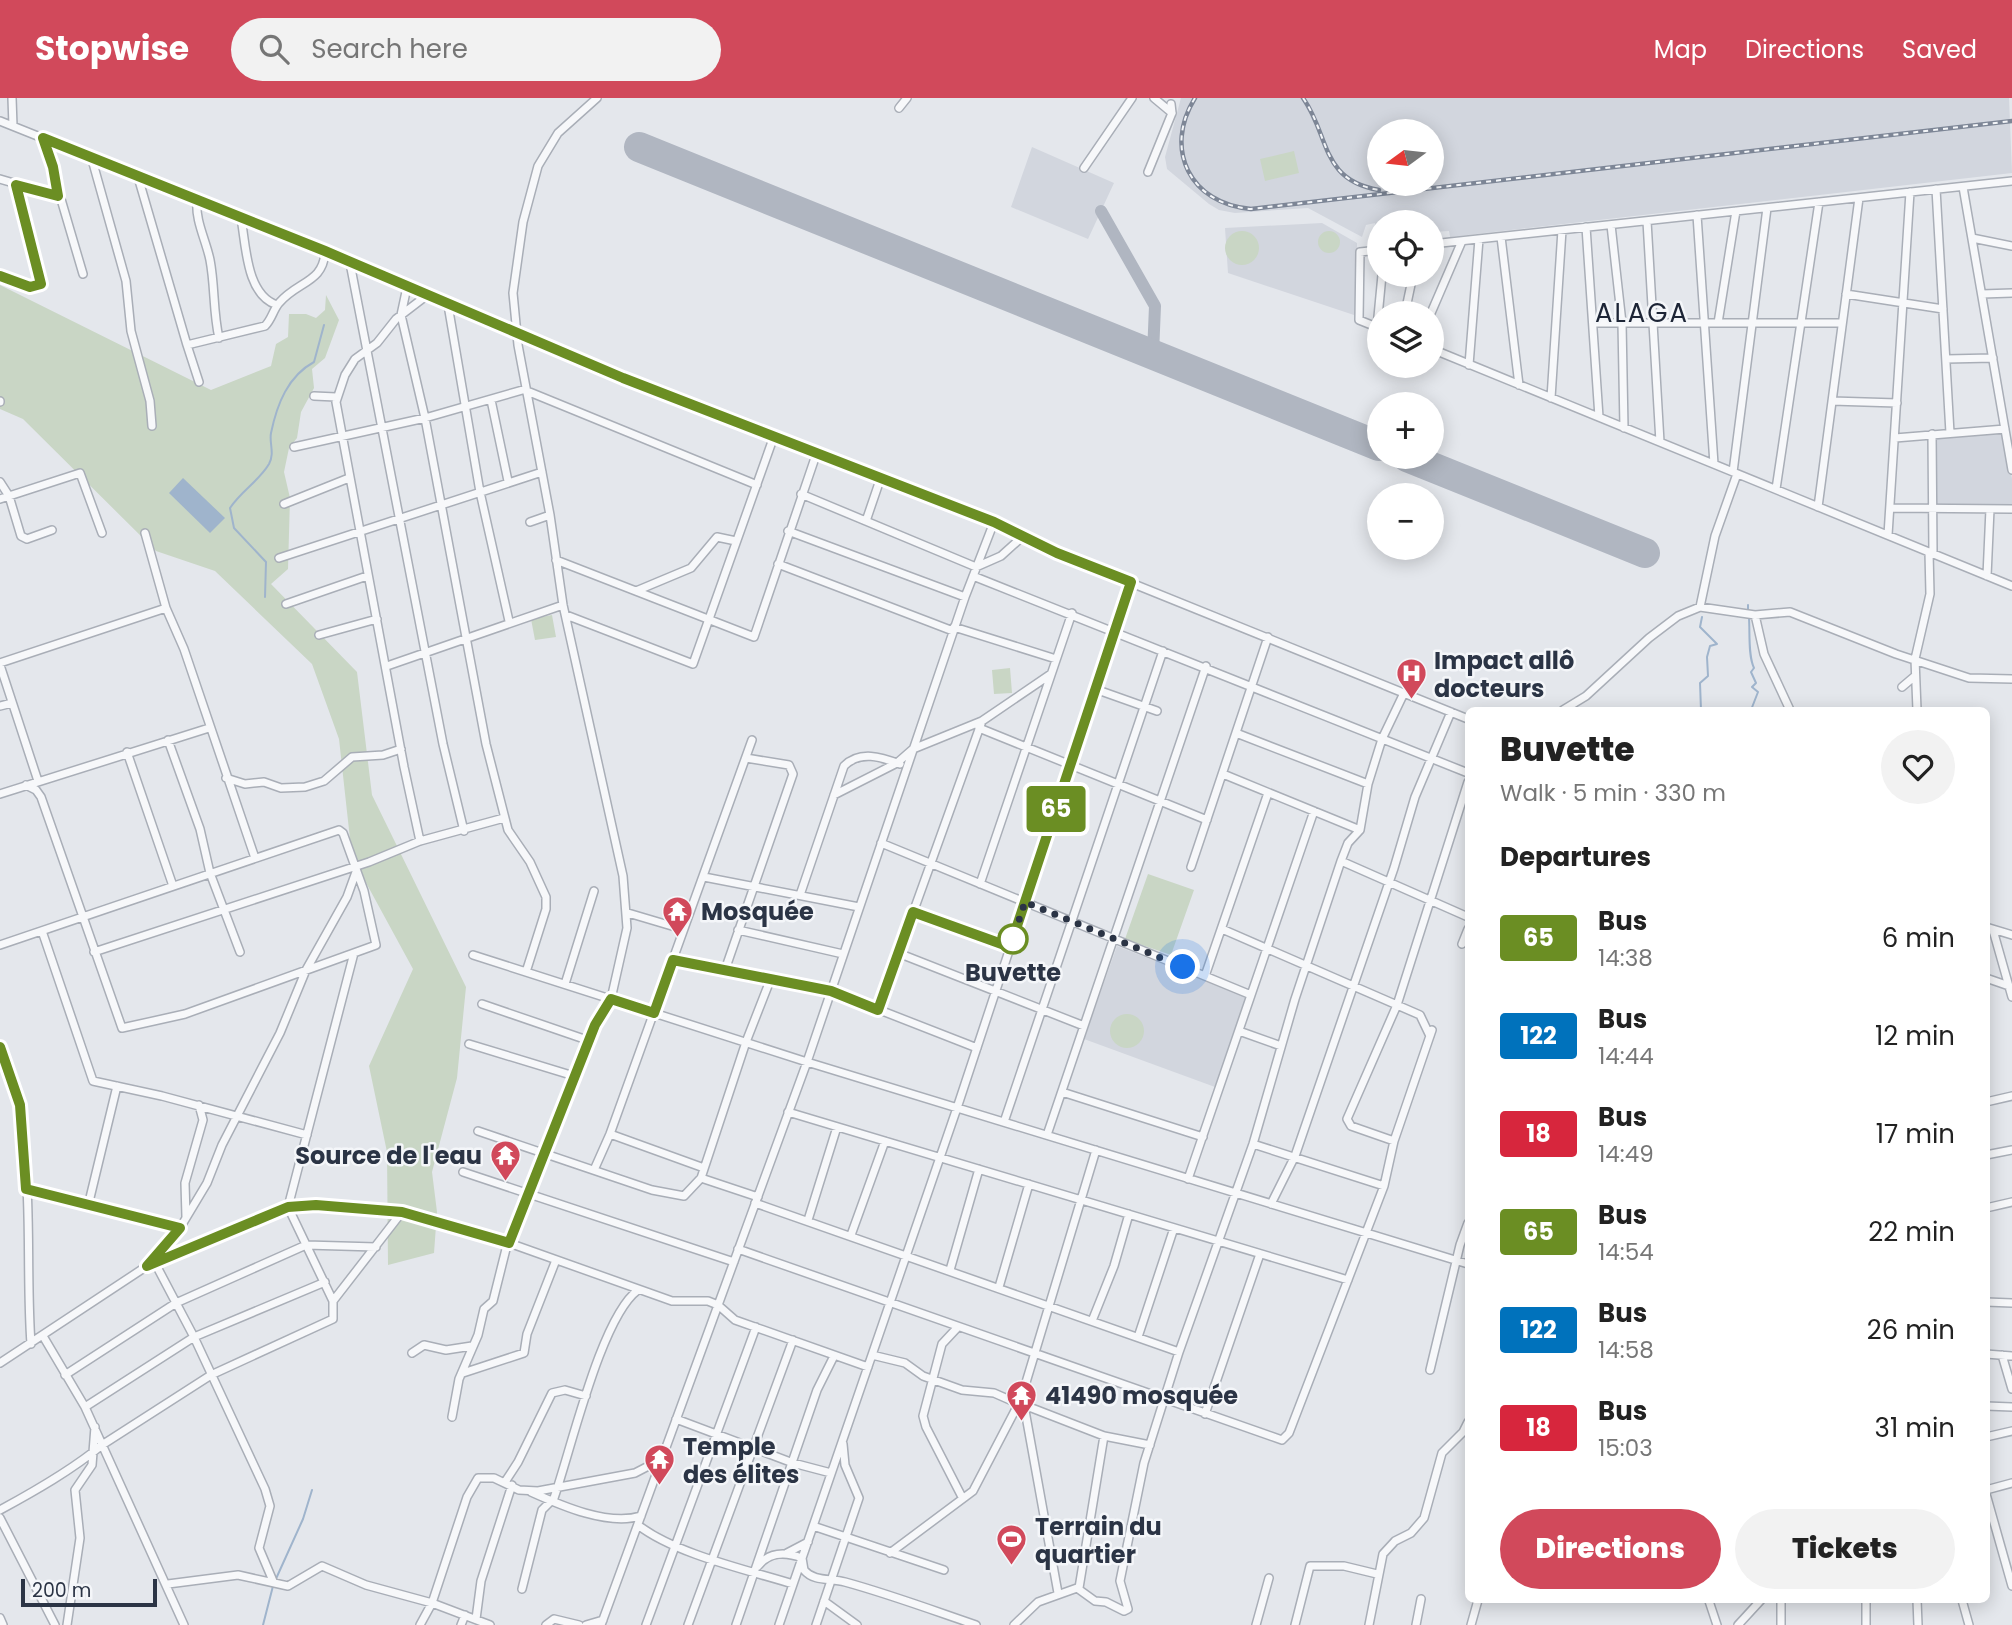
<!DOCTYPE html>
<html lang="en">
<head>
<meta charset="utf-8">
<style>
  :root { --surface:#fff; --page:#f2f2f2; --text:#222; --muted:#767676; --accent:#d1495b }
  body { margin:0; font-family:Poppins,sans-serif; background:var(--page); color:var(--text); height:100vh; display:flex; flex-direction:column; font-size:26px; white-space:nowrap }
  * { box-sizing:border-box; margin:0 }
  p { font-size:23px; color:var(--muted) }
  .icon { flex:none; width:38px; height:38px; fill:none; stroke:currentColor; stroke-width:2; stroke-linecap:round; stroke-linejoin:round }
  .map { position:relative; flex:1; overflow:hidden }
  .panel { position:absolute; left:1465px; top:609px; width:525px; height:896px; display:flex; flex-direction:column; background:var(--surface); border-radius:10px; box-shadow:0 4px 18px #0003 }
  .panel>* { flex:none }
  .badge { padding:0 14px; border-radius:5px; font-size:24px; line-height:46px }
  .needle { width:46px; rotate:255deg }
  .controls { position:absolute; left:1367px; top:21px; display:grid; gap:14px }
  .controls a { display:grid; place-items:center; width:77px; height:77px; border-radius:50%; background:var(--surface); box-shadow:0 4px 18px #0003; font-size:35px }
  .scale { position:absolute; left:21px; bottom:18px; width:136px; box-sizing:border-box; padding-left:7px; border:4px solid #2b3445; border-top:0; font-size:19px; line-height:24px; white-space:nowrap; color:#2b3445; -webkit-text-stroke:5px #f4f6f9; paint-order:stroke }
  .you { position:absolute; width:35px; height:35px; margin:-18px; border:5px solid #fff; border-radius:50%; background:#1a73e8; box-shadow:0 0 0 10px #1a73e833 }
  .map>.badge { position:absolute; translate:-50% -50%; box-shadow:0 0 0 4px #fff }
  h2 { padding:0 35px; font-size:26px; line-height:63px }
  .round { display:grid; place-items:center; flex:none; width:74px; height:74px; border-radius:37px; background:var(--page) }
  .summary { display:flex; align-items:center; justify-content:space-between; height:119px; padding:0 35px }
  h1 { font-size:33px; font-weight:800; line-height:52px }
  .primary-button { display:flex; gap:14px; margin-top:auto; padding:14px 35px }
  .primary-button a { flex:1; height:80px; border-radius:42px; background:var(--accent); color:#fff; font-size:28px; font-weight:800; line-height:80px; text-align:center }
  .primary-button a+a { background:var(--page); color:var(--text) }
  ul { padding:0; list-style:none }
  li { display:flex; align-items:center; gap:21px; height:98px; padding:0 35px }
  li div { flex:1 }
  li b { display:block; font-size:26px }
  li em { font-style:normal }
  li .badge { min-width:77px; font-weight:700; text-align:center }
  header { display:flex; align-items:center; gap:42px; box-sizing:border-box; height:98px; padding:0 35px; background:var(--accent); color:#fff }
  header strong { font-size:33px }
  nav { display:flex; gap:38px; margin-inline-start:auto; font-size:24px }
  .search { width:490px; height:63px; background:var(--page); display:flex; align-items:center; gap:18px; box-sizing:border-box; padding:0 24px; border-radius:38px; color:var(--muted); font-size:26px }
  .map>svg:first-child { display:block }
  .built { fill:#d2d6de; fill-rule:evenodd }
  .green { fill:#c9d6c5 }
  .water { fill:#9fb4cc }
  .lines { fill:none; stroke-linecap:round; stroke-linejoin:round }
  .stream { stroke:#9fb4cc; stroke-width:2 }
  .taxiway { stroke:#b0b6c1; stroke-width:12 }
  .runway { stroke:#b0b6c1; stroke-width:30 }
  .minor-casing { stroke:#a9aeb7; stroke-width:10 }
  .minor { stroke:#f7f8fa; stroke-width:7 }
  .rail-casing { stroke:#7d8696; stroke-width:4.5 }
  .rail { stroke:#f4f6f9; stroke-width:2; stroke-dasharray:5; stroke-linecap:butt }
  .line-casing { stroke:#fff; stroke-width:16 }
  .line { stroke:#6b8e23; stroke-width:10 }
  .walk { stroke:#2b3445; stroke-width:7; stroke-dasharray:0 12.6 }
  .stop-dot { fill:#fff; stroke:#6b8e23; stroke-width:3.5 }
  .labels { text-anchor:middle; dominant-baseline:central; stroke-width:5; stroke-linejoin:round; paint-order:stroke }
  .poi-label { font-size:24px; font-weight:bold; fill:#2b3445; stroke:#f4f6f9; text-anchor:start }
  .stop-label { font-size:24px; font-weight:bold; fill:#2b3445; stroke:#f4f6f9 }
  .neighbourhood-label { font-size:26px; letter-spacing:2px; fill:#1d2536; stroke:#f4f6f9 }
</style>
</head>
<body>
<header>
<strong>Stopwise</strong>
<div class="search"><svg class="icon" aria-label="search" viewBox="0 0 24 24"><circle cx="10" cy="10" r="6"/><path d="M15 15l6 6"/></svg>Search here</div>
<nav><a>Map</a><a>Directions</a><a>Saved</a></nav>
</header>
<div class="map">
<svg width="2012" height="1527" viewBox="0 0 2012 1527">
  <rect width="100%" height="100%" fill="#e4e7ec"/>
  <path class="built" d="M1181 0H2009L2012 75 1450 139 1449 133 1432 134V124H1379L1378 146 1375 125 1366 127 1362 139 1308 110 1235 115 1219 112 1209 106 1167 71 1165 59ZM1379 33H1432V86H1379Z
    M1032 49 1114 85 1088 141 1011 109Z
    M1322 125 1357 145V218L1228 175 1225 130Z
    M2004 333 2012 381V407L1936 408 1935 341Z
    M1117 848 1246 899 1215 989 1084 941Z"/>
  <path class="green" d="M1294 53 1299 75 1265 83 1260 61Z
    M1225 150a17 17 0 1 1 34 0a17 17 0 1 1-34 0Z
    M1318 144a11 11 0 1 1 22 0a11 11 0 1 1-22 0Z
    M0 187 211 292 271 268 276 246 288 239 289 216H306L316 220 325 212 326 197 339 222 325 260 312 271 314 290 301 314 297 340 289 350 284 374 290 400 288 471 271 486 357 574 372 697 466 889 457 980 432 1074 437 1114 434 1155 388 1167 387 1054 369 968 413 871 352 759 339 641 312 566 215 473 156 453 23 321 0 311Z
    M552 517 556 539 535 542 531 521Z
    M1010 570 1012 595 994 596 992 572Z
    M1148 776 1194 792 1171 857 1125 841Z
    M1110 933a17 17 0 1 1 34 0a17 17 0 1 1-34 0Z"/>
  <path class="water" d="M183 380 225 420 210 435 169 395Z"/>
  <g class="lines">
    <path class="stream" d="M265 499 266 464 234 430 230 410C241 393 259 383 269 366 275 355 269 345 271 335 277 306 288 278 314 264L324 227
      M1748 507V515
      M1749 520C1750 535 1748 558 1754 570L1751 574 1756 585 1752 589 1758 594 1751 612
      M1701 612 1700 585 1708 578 1707 559 1710 548 1717 546 1700 529 1702 519
      M275 1483 303 1421 312 1392
      M263 1527 273 1488"/>
    <path class="taxiway" d="M1101 113 1155 208 1153 256"/>
    <path class="runway" d="M639 49 1379 348
      M1407 359 1645 455"/>
    <defs>
      <path id="minor" d="M12 0 13 28
        M1154 0 1172 15
        M899 10 907 0
        M0 23 325 153 623 280 994 424 1057 455 1468 621
        M43 40 83 176
        M91 58 126 183 131 233 150 303 152 328
        M1084 70 1132 0
        M1148 74 1172 15 1171 6
        M138 79 187 247 265 228C272 221 273 212 279 205 297 183 324 185 325 153
        M0 81 58 98
        M1963 89 2012 372
        M1936 91 1950 335
        M197 102C195 123 206 142 210 162 215 188 213 214 219 240
        M1697 117 1714 366
        M241 120C246 147 246 197 277 207
        M1647 123 1660 344
        M1611 127 1622 225 1624 330
        M1586 129 1599 319
        M1501 139 1519 287
        M1972 140 2012 148
        M1432 146 2012 83
        M1379 152 1360 154 1359 222 1379 230
        M350 165 443 646 464 733
        M0 178 30 189 41 186 16 87
        M407 189 401 217 425 320 486 646 508 732 530 764 546 799V811L526 874
        M1846 196 1943 211
        M1982 196 2012 195
        M448 207 480 394 509 523
        M1405 215 1413 177
        M1431 215 1462 143
        M1593 225H1842
        M1718 225 1736 113
        M1377 229 1382 177
        M187 247 199 284
        M1432 251 2012 488
        M1946 261 1993 260
        M1469 267 1479 141
        M527 293 757 387
        M314 298 336 299
        M1551 300 1562 132
        M491 302 508 383
        M0 303V304
        M1832 303 1897 305
        M1932 336 1933 455
        M1895 340 2005 331
        M294 349 425 320 526 291
        M1733 374 1767 110
        M0 384 9 398 21 438 27 441 52 432
        M1776 391 1819 104
        M801 396 976 469 1001 458 1022 439
        M0 401 80 375 102 435
        M284 406 349 380
        M1818 409 1859 100
        M1891 410 2012 411
        M866 423 881 379
        M530 424 550 417
        M788 433 965 499
        M145 435 166 510
        M1888 437 1910 94
        M279 460 542 374
        M556 462 754 539 817 354
        M778 466 953 533
        M973 478 1468 675
        M1987 478 1990 411
        M636 493 691 470 717 439 736 443
        M286 506 367 478
        M1700 509 1715 438 1737 376
        M566 517 693 566 774 338
        M1755 517 1764 556 1790 612
        M954 529 1056 561
        M319 537 377 521
        M0 565 166 510 184 551 255 760
        M0 567 38 683
        M387 568 563 507
        M1902 589 1915 578
        M1095 591 1157 613
        M0 608 12 605
        M1563 612 1586 598 1649 540 1678 518 1700 509 1755 517 1790 514 1896 556 1969 580 2012 581
        M1917 612 1915 561 1930 496 1929 454
        M979 630 1207 722
        M1236 635 1368 686
        M168 642 200 731 210 775 240 854
        M127 654 173 788
        M1223 676 1360 732
        M226 680 245 686 264 684 281 690 305 689 324 683 352 659 383 657 401 651
        M0 696 209 630
        M834 697 897 665 913 651 982 623 1051 576
        M420 743 404 669 336 304 345 277 355 261 377 245 396 221 426 198
        M881 745 1251 897
        M1341 763 1468 819
        M1191 769 1268 539
        M704 779 859 809
        M980 786 1072 515
        M800 797 844 668C860 652 881 659 900 666
        M913 814 1010 849
        M628 815 682 831
        M1986 829 2012 837
        M1222 831 1420 917 1430 938
        M738 832 843 856
        M1993 832 2012 899
        M42 833 93 983 162 998 307 1037
        M1462 846 1468 831
        M0 847C113 808 226 770 339 732L343 735 364 793 376 847 185 916 122 930 41 699 36 692 26 687
        M94 854 369 764 420 743 504 720
        M898 855 1084 928
        M473 857 807 964 1468 1166
        M672 862 831 893 977 950
        M725 872 793 676 789 667 746 660
        M1205 878 1268 695
        M1986 880 2009 888
        M565 886 594 793
        M482 906 587 942
        M878 912 982 623
        M1239 933 1281 948
        M469 946 574 978
        M0 949C39 1042 24 1147 31 1246
        M1062 994 1203 1039
        M1986 1004 2012 998
        M788 1014 1348 1182
        M1004 1024 1163 553
        M478 1033 652 1092 684 1098 701 1080 746 944 771 880
        M610 1036 704 1070
        M1047 1037 1206 568
        M1394 1043 1351 1028 1347 1021 1397 907 1468 684
        M1253 1046 1384 1088
        M1096 1052 1021 1301 1024 1307 1104 1338 1150 1347
        M1986 1057 2012 1052
        M594 1072 610 1036 752 642
        M463 1074 734 1164
        M701 1080 758 1099
        M1188 1081 1314 713
        M26 1091 180 1130
        M755 1105 1179 1254
        M1271 1106 1295 1058 1394 770 1415 699 1451 614
        M88 1108 117 988
        M1986 1110 2012 1104
        M186 1119 185 1085 203 1022 199 1007
        M808 1122 837 1029
        M851 1137 885 1043
        M738 1151 1282 1342 1289 1335 1384 1088 1394 1043 1432 932
        M155 1165 194 1239 265 1391 270 1408 259 1450 273 1483
        M148 1166 180 1130 207 1085 222 1047 280 935 306 872 347 799 356 774
        M950 1172 979 1071
        M999 1189 1029 1086
        M333 1203 402 1114
        M1986 1204 2012 1205
        M1092 1223 1114 1168 1129 1116
        M957 1230 942 1246 923 1318 926 1329 962 1399
        M43 1238 85 1309 184 1527
        M1138 1239 1174 1130
        M412 1255 424 1247 446 1252 472 1248
        M1986 1256 2012 1258
        M872 1257 905 1265 923 1278 962 1292 994 1295 1019 1306
        M2002 1257 2012 1291
        M0 1265 147 1168 288 1109 316 1107 402 1114 509 1145 672 1203H708L718 1207 735 1222 868 1269
        M1430 1272 1460 1147 1468 1125
        M463 1275 524 1255 527 1236 556 1162
        M65 1277 176 1205 306 1147 376 1149
        M1024 1307 1058 1495
        M1986 1308 2012 1309
        M85 1309 194 1239 325 1184
        M1205 1316 1260 1156
        M452 1319 459 1281 478 1237 484 1211 493 1203 506 1151 587 942 611 901 627 830 623 778 563 507 550 417 518 247 513 195 523 124 538 68 558 35 597 0
        M676 1321 793 1365 831 1375
        M1986 1339 2012 1333
        M505 1384 518 1364 552 1295 565 1292 586 1298
        M1986 1392 2012 1385
        M531 1394C562 1408 608 1428 641 1418
        M1986 1396 2012 1488
        M0 1412C35 1393 72 1372 102 1347L211 1277 333 1221V1203L288 1109 354 855
        M0 1420 55 1527
        M638 1427C675 1456 748 1472 793 1486
        M813 1428 944 1472
        M787 1455 808 1444
        M890 1455 973 1393 1021 1301
        M758 1468C770 1453 786 1454 802 1460L804 1472C814 1484 830 1480 845 1484 889 1496 932 1512 976 1527
        M168 1486 238 1477 288 1488 322 1468 366 1487 432 1505 490 1527
        M1079 1490 1104 1338
        M522 1491 542 1412 554 1400C571 1352 601 1219 638 1192
        M1781 1502V1527
        M1917 1502 1918 1527
        M1962 1502 1969 1527
        M824 1503 857 1527
        M1709 1503 1717 1527
        M0 1520 3 1527
        M476 1521 481 1483 512 1387
        M67 1527 80 1440 75 1392 92 1367 95 1329
        M420 1527 432 1505 467 1399 478 1380H494L519 1392 538 1393 635 1375 662 1361
        M461 1527 465 1517
        M546 1527 554 1521 579 1527
        M586 1527 603 1522
        M601 1527 807 964 965 499 994 424
        M646 1527 756 1229
        M688 1527 793 1242
        M736 1527 817 1292 834 1258
        M779 1527 957 1010 1131 484
        M816 1527 859 1400 845 1367 843 1346
        M1014 1527 1038 1504 1077 1490 1095 1503 1106 1504 1124 1513 1128 1511 1120 1483 1144 1365 1179 1254 1253 1046 1295 901 1341 763 1348 745 1360 732 1368 686 1382 641 1404 595
        M1256 1527 1269 1480
        M1295 1527 1310 1468H1344L1377 1476
        M1369 1527 1383 1456 1395 1443 1411 1435 1424 1420 1442 1355 1463 1334 1468 1324
        M1416 1527 1421 1501
        M1471 1527 1478 1502
        M1738 1527 1761 1502
        M1866 1527V1502"/>
    </defs>
    <use href="#minor" class="minor-casing"/>
    <use href="#minor" class="minor"/>
    <defs>
      <path id="rail" d="M1195 0C1163 51 1190 106 1251 111L2012 23
        M1303 0C1330 38 1320 82 1379 92"/>
    </defs>
    <use href="#rail" class="rail-casing"/>
    <use href="#rail" class="rail"/>
  </g>
  <g class="lines">
    <defs>
      <path id="line" d="M0 178 30 189 41 186 16 87 58 98 53 69 43 40 325 153 623 280 994 424 1057 455 1131 484 1010 849 913 814 878 912 831 893 673 862 654 915 611 901 595 927 509 1145 402 1114 316 1107 288 1109 147 1168 180 1130 26 1091 20 1007 0 949"/>
    </defs>
    <use href="#line" class="line-casing"/>
    <use href="#line" class="line"/>
    <path class="walk" d="M1013 841 1010 849 1025 804 1183 869"/>
  </g>
  <defs>
    <symbol id="hospital-pin" viewBox="-11 -11 22 30"><path d="M0 17L-7.5 6A9.5 9.5 0 1 1 7.5 6Z" fill="#d1495b" stroke="#f4f6f9"/><path d="M-5-5h3v3.5h4V-5h3V5h-3V1.5h-4V5h-3Z" fill="#fff"/></symbol>
    <symbol id="temple-pin" viewBox="-11 -11 22 30"><path d="M0 17L-7.5 6A9.5 9.5 0 1 1 7.5 6Z" fill="#d1495b" stroke="#f4f6f9"/><path d="M0-6L5-2H3V0L6.5 2.5H4V6H1.5V3h-3V6H-4V2.5H-6.5L-3 0V-2H-5Z" fill="#fff"/></symbol>
    <symbol id="stadium-pin" viewBox="-11 -11 22 30"><path d="M0 17L-7.5 6A9.5 9.5 0 1 1 7.5 6Z" fill="#d1495b" stroke="#f4f6f9"/><path d="M0-5a6.5 5 0 1 0 0 10a6.5 5 0 1 0 0-10ZM-3.5-1.8h7v3.6h-7Z" fill="#fff"/></symbol>
  </defs>
  <g fill-rule="evenodd">
    <use href="#hospital-pin" x="1394" y="558" width="35" height="47"/>
    <use href="#temple-pin" x="660" y="796" width="35" height="47"/>
    <use href="#temple-pin" x="488" y="1040" width="35" height="47"/>
    <use href="#temple-pin" x="1004" y="1280" width="35" height="47"/>
    <use href="#temple-pin" x="642" y="1344" width="35" height="47"/>
    <use href="#stadium-pin" x="994" y="1424" width="35" height="47"/>
  </g>
  <circle class="stop-dot" cx="1013" cy="841" r="14"/>
  <g class="labels">
    <g class="poi-label">
      <text x="1434" y="562">Impact allô<tspan x="1434" dy="28">docteurs</tspan></text>
      <text x="701" y="813">Mosquée</text>
      <text x="482" y="1057" text-anchor="end">Source de l'eau</text>
      <text x="1045" y="1297">41490 mosquée</text>
      <text x="683" y="1348">Temple<tspan x="683" dy="28">des élites</tspan></text>
      <text x="1035" y="1428">Terrain du<tspan x="1035" dy="28">quartier</tspan></text>
    </g>
    <g class="stop-label">
      <text x="1013" y="874">Buvette</text>
    </g>
    <g class="neighbourhood-label">
      <text x="1642" y="215">ALAGA</text>
    </g>
  </g>
</svg>
<div class="controls">
<a><svg class="needle" viewBox="-14 -14 28 28"><path d="M0-13l5 13h-10z" fill="#e53935"/><path d="M0 13l5-13h-10z" fill="#767676"/></svg></a>
<a><svg class="icon" aria-label="locate" viewBox="0 0 24 24"><circle cx="12" cy="12" r="6"/><path d="M12 2v4M12 18v4M2 12h4M18 12h4"/></svg></a>
<a><svg class="icon" aria-label="layers" viewBox="0 0 24 24"><path d="M12 4l9 5-9 5-9-5zM3 14l9 5 9-5"/></svg></a>
<a>+</a>
<a>−</a>
</div>
<div class="scale">200 m</div>
<div class="you" style="left:1183px;top:869px"></div>
<b class="badge" style="left:1056px;top:711px;background:#6b8e23;color:#fff">65</b>
<section class="panel">
<div class="summary"><div><h1>Buvette</h1><p>Walk · 5 min · 330 m</p></div><a class="round"><svg class="icon" aria-label="heart" viewBox="0 0 24 24"><path d="M12 20l-8-8c-3-5 5-10 8-4 3-6 11-1 8 4z"/></svg></a></div>
<h2>Departures</h2>
<ul>
<li><span class="badge" style="background:#6b8e23;color:#fff">65</span><div><b>Bus</b><p>14:38</p></div><em>6 min</em></li>
<li><span class="badge" style="background:#0072bc;color:#fff">122</span><div><b>Bus</b><p>14:44</p></div><em>12 min</em></li>
<li><span class="badge" style="background:#d7263d;color:#fff">18</span><div><b>Bus</b><p>14:49</p></div><em>17 min</em></li>
<li><span class="badge" style="background:#6b8e23;color:#fff">65</span><div><b>Bus</b><p>14:54</p></div><em>22 min</em></li>
<li><span class="badge" style="background:#0072bc;color:#fff">122</span><div><b>Bus</b><p>14:58</p></div><em>26 min</em></li>
<li><span class="badge" style="background:#d7263d;color:#fff">18</span><div><b>Bus</b><p>15:03</p></div><em>31 min</em></li>
</ul>
<div class="primary-button"><a>Directions</a><a>Tickets</a></div>
</section>
</div>
</body>
</html>
